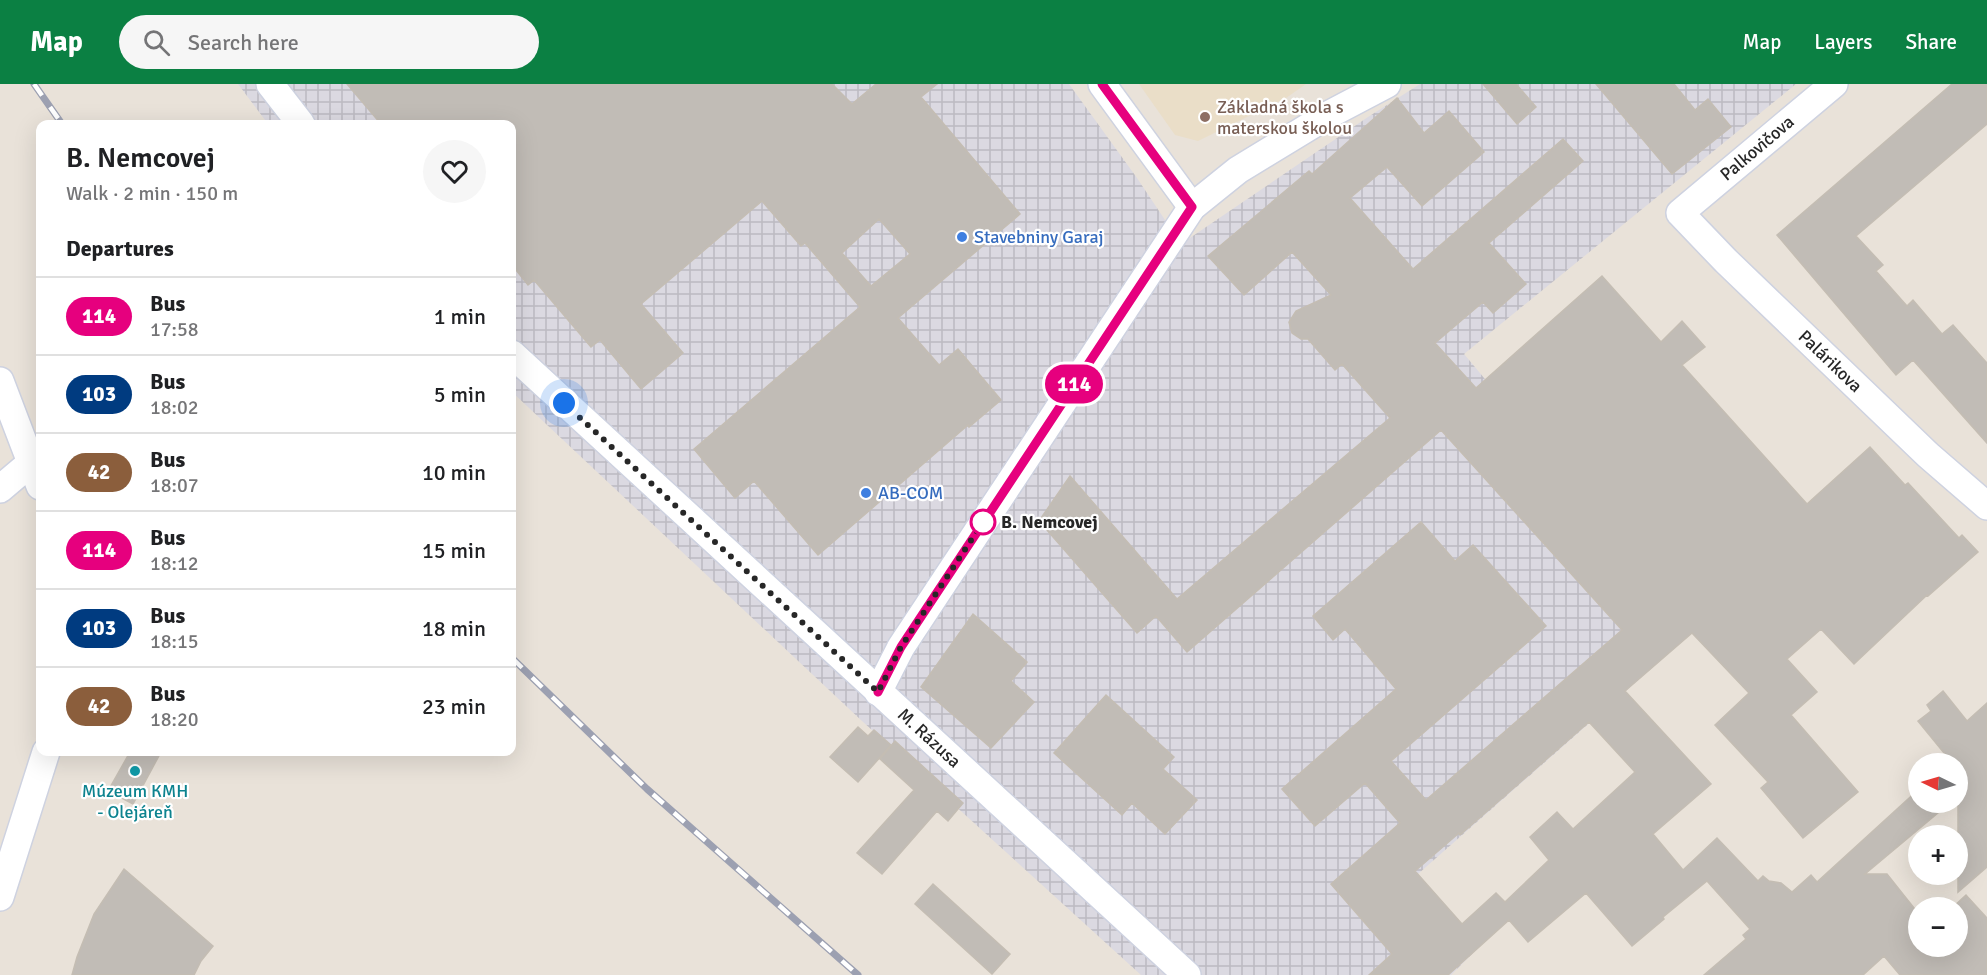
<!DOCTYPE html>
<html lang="en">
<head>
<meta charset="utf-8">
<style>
  :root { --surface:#fff; --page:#f6f6f6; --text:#202124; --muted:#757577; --line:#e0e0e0; --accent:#0b8043 }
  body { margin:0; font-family:Signika,sans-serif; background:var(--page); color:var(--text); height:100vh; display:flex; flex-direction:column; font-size:22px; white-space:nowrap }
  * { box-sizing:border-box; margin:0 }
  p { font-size:20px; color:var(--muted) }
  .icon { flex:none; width:33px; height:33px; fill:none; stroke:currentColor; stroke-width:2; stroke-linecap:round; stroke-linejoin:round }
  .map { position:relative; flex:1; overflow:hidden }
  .details { position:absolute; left:36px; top:36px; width:480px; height:636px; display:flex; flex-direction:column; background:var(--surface); border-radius:12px; box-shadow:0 6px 24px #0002 }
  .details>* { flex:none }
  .badge { padding:0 12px; border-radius:20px; font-size:21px; line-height:39px }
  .needle { width:39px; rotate:275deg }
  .controls { position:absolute; left:1908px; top:669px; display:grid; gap:12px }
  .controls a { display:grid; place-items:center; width:60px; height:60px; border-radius:50%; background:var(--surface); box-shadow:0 6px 24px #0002; font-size:30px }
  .you { position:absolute; width:30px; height:30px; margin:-15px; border:4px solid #fff; border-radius:50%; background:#1a73e8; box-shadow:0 0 0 9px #1a73e833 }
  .map>.badge { position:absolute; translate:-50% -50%; box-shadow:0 0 0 3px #fff }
  h2 { padding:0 30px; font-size:22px; line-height:54px }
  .round { display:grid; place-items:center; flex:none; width:63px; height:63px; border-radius:32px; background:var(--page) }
  .head { display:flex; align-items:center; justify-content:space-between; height:102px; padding:0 30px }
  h1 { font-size:28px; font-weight:600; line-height:45px }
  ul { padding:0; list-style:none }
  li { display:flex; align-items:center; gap:18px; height:78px; padding:0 30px; border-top:2px solid var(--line) }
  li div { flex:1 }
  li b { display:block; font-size:22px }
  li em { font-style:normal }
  li .badge { min-width:66px; font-weight:700; text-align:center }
  header { display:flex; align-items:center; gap:36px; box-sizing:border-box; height:84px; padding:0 30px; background:var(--accent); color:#fff }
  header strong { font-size:28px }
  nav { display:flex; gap:33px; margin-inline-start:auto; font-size:21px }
  .search { width:420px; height:54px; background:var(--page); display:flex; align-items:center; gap:15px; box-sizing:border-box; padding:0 21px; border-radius:33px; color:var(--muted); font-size:22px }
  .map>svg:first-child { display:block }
  .industrial { fill:url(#industrial-grid) }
  .education { fill:#eadec8 }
  .building { fill:#c1bcb6; stroke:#c4bdb3; stroke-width:1.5; fill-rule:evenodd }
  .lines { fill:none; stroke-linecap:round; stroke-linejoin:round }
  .street-casing { stroke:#ced2e0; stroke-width:30 }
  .street { stroke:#fff; stroke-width:27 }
  .rail-casing { stroke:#9ca0b1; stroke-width:7 }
  .rail { stroke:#fff; stroke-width:4.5; stroke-dasharray:14; stroke-linecap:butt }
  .line-casing { stroke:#fff; stroke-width:14 }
  .line { stroke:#e6007e; stroke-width:9 }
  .walk { stroke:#272727; stroke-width:6; stroke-dasharray:0 10.8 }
  .education-dot { fill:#8d6e63; stroke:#fff; stroke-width:2 }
  .shop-dot { fill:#3f7fe0; stroke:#fff; stroke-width:2 }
  .stop-dot { fill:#fff; stroke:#e6007e; stroke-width:3 }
  .culture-dot { fill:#0f9aa8; stroke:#fff; stroke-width:2 }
  .labels { text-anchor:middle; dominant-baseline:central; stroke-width:4.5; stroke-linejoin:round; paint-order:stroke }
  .education-label { font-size:18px; fill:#785e54; stroke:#fff; text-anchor:start }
  .street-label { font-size:18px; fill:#272727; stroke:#fff }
  .shop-label { font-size:18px; fill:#366cbe; stroke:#fff; text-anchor:start }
  .stop-label { font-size:18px; font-weight:bold; fill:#272727; stroke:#fff; text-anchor:start }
  .culture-label { font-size:18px; fill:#0d838f; stroke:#fff }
</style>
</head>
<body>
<header>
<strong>Map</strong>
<div class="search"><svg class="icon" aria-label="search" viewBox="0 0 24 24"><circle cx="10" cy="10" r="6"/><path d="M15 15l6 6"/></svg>Search here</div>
<nav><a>Map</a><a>Layers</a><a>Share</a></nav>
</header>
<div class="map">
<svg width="1987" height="891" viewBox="0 0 1987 891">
  <defs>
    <pattern id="industrial-grid" width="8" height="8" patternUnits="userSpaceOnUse" patternTransform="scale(1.5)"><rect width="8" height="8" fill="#dbd9e1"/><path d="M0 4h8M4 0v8" fill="none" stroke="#bcbac1"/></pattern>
  </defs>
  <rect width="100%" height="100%" fill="#e9e2d9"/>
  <path class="industrial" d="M238 0H1069L1137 94 1181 160 1368 33 1420 0H1796L1464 270 1695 546 1418 790 1481 861 1451 891H1141L862 637 512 308V40H268Z"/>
  <path class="education" d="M1139 0H1306L1286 14 1198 57 1175 51Z"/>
  <path class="building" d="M347 0H832L852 20 876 0H937L921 13 1020 130 898 234 939 281 958 265 1001 316 969 343 968 341 818 471 754 397 735 414 694 365 860 223 805 159 801 162 762 117 641 220 683 269 641 305 600 256 591 263 534 196 528 201 512 181V40H381ZM879 135 910 170 871 202 842 169Z
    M1483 0H1516L1536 23 1517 40Z
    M1596 0H1674L1695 26 1708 15 1731 43 1672 90Z
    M1952 0H1987V40L1856 152 1883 181 1876 187 1907 222 1913 216 1942 250 1953 241 1987 279V359L1913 276 1896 291 1777 151Z
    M1397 14 1424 49 1449 27 1484 68 1422 122 1387 83 1350 114 1413 185 1563 55 1583 77 1489 159 1526 200 1493 229 1483 218 1435 259 1476 304 1602 192 1661 258 1682 237 1705 263 1682 281 1807 420 1870 363 1905 401 1908 399 1959 454 1962 451 1978 468 1928 512 1927 511 1854 580 1821 545 1787 575 1817 608 1791 631 1858 708 1803 754 1761 704 1768 698 1715 641 1749 609 1692 549 1625 607 1711 700 1653 750 1683 786 1717 754 1758 797 1763 792 1769 797 1781 799 1792 808 1811 791 1817 798 1918 706V718H1951L1865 790H1887L1918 829V862H1958V824H1952L1966 811 1987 834V891H1900L1884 872 1863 891H1704L1746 855 1743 851 1750 845 1707 797 1663 833 1664 835 1632 862 1586 809 1528 858 1509 836 1448 891H1369L1392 870 1331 800 1400 739 1365 699 1315 742 1282 705 1396 605 1345 545 1333 556 1313 532 1421 438 1455 477 1473 461 1546 542 1391 677 1426 716 1622 546 1441 346 1187 568 1156 532 1137 549 1039 437 1070 392 1177 515 1390 334 1342 280 1335 286 1308 255H1301L1292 249 1289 238 1296 227 1331 211 1292 168 1244 211 1208 172 1309 87 1312 90ZM1589 638 1635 688 1573 745 1557 728 1530 753 1549 776 1505 818 1496 809 1462 840 1415 787 1459 749 1460 751Z
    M973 530 1027 578 1011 597 1034 618 991 664 921 603Z
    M1943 607 1967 637 1987 619V783L1958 808V680H1947L1949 675 1918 637 1931 627 1927 621Z
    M1106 611 1174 673 1163 685 1197 716 1165 750 1132 719 1122 731 1054 669Z
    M858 643 868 652 874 646 891 661 858 698 830 673Z
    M895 657 963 719 948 737 937 727 882 790 857 769 914 706 880 675Z
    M130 668H161L133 720 108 707Z
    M124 785 213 862 201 877 194 891H72L77 873 94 830Z
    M933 800 1010 870 992 890 915 820Z"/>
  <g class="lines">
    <defs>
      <g id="street">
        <path d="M270 0 301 40"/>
        <path d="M1102 0 1192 123"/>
        <path id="s1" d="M1834 0 1680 129 1726 177 1928 371 1987 422"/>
        <path id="s2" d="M512 270 1187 891"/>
        <path d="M0 297 40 402"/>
        <path d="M0 405 33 377"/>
        <path d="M878 608 901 563 1192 123 1238 86 1330 30 1387 0"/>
        <path d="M0 813 46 668"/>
      </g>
    </defs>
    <use href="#street" class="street-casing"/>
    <use href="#street" class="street"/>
    <defs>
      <path id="rail" d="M34 0 62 40
        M512 574 647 705 858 891"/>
    </defs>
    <use href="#rail" class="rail-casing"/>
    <use href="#rail" class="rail"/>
  </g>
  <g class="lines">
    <defs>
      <path id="line" d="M878 608 901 563 1192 123 1102 0"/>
    </defs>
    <use href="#line" class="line-casing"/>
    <use href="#line" class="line"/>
    <path class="walk" d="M564 319 878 608 901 563 983 438"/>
  </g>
  <circle class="education-dot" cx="1205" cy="33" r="6"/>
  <g class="shop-dot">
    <circle cx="962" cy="153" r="6"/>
    <circle cx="866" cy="409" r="6"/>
  </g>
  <circle class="stop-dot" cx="983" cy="438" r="12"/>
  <circle class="culture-dot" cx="135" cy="687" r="6"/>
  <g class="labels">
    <g class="education-label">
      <text x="1217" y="23">Základná škola s<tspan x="1217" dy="21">materskou školou</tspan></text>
    </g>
    <g class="street-label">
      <text transform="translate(1757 64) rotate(-40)">Palkovičova</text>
      <text stroke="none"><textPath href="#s1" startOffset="412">Palárikova</textPath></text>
      <text stroke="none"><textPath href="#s2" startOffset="567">M. Rázusa</textPath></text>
    </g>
    <g class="shop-label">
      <text x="974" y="153">Stavebniny Garaj</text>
      <text x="878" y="409">AB-COM</text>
    </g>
    <g class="stop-label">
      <text x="1001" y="438">B. Nemcovej</text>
    </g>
    <g class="culture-label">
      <text x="135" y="707">Múzeum KMH<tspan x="135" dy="21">- Olejáreň</tspan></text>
    </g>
  </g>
</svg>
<div class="controls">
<a><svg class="needle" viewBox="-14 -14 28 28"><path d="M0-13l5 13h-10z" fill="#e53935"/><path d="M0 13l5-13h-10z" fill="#757577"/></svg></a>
<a>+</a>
<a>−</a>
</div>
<div class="you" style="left:564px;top:319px"></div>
<b class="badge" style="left:1074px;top:300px;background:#e6007e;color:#fff">114</b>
<section class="details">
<div class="head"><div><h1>B. Nemcovej</h1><p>Walk · 2 min · 150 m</p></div><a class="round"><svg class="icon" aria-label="heart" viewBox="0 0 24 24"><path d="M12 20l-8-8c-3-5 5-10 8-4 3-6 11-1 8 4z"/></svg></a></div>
<h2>Departures</h2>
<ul>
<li><span class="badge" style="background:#e6007e;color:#fff">114</span><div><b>Bus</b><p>17:58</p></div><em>1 min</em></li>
<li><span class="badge" style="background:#003b80;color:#fff">103</span><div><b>Bus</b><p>18:02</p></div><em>5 min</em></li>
<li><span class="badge" style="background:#8b5e3c;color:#fff">42</span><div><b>Bus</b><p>18:07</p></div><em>10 min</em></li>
<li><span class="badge" style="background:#e6007e;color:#fff">114</span><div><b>Bus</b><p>18:12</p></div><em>15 min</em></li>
<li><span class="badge" style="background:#003b80;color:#fff">103</span><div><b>Bus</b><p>18:15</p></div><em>18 min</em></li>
<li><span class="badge" style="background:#8b5e3c;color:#fff">42</span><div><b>Bus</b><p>18:20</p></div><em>23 min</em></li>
</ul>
</section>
</div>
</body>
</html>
